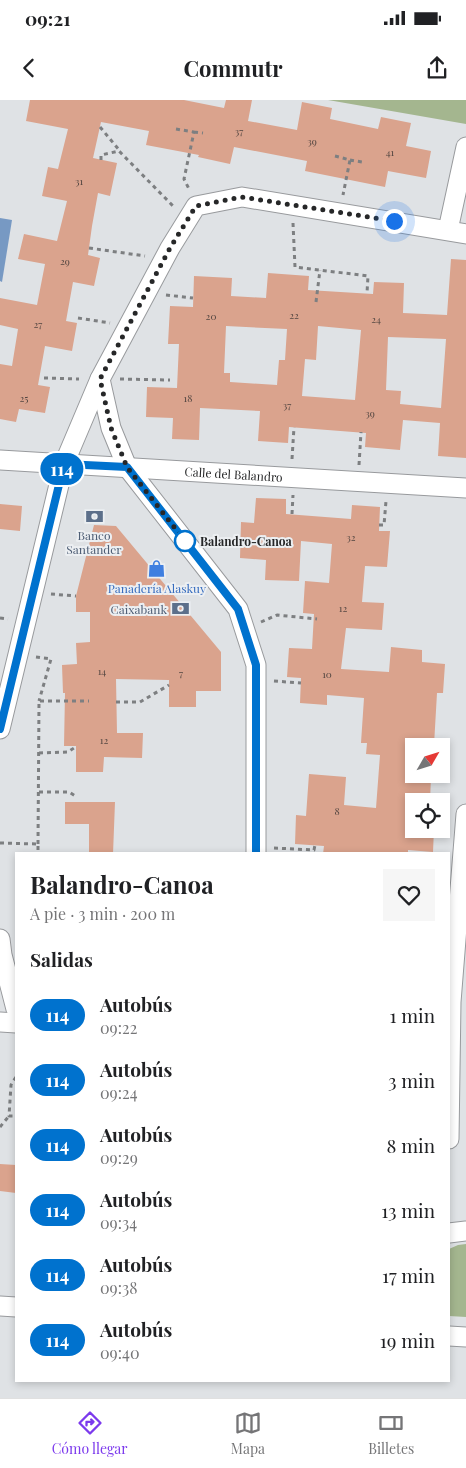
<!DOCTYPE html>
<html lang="es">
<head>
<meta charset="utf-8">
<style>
  :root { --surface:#fff; --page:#f6f6f6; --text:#202124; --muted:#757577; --line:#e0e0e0; --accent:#7c3aed }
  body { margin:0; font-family:"Playfair Display",serif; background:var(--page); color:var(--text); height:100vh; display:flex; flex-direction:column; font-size:19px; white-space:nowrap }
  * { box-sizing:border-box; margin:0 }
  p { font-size:16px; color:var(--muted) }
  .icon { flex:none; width:28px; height:28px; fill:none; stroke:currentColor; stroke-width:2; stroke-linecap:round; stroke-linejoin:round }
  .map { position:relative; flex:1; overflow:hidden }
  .side { position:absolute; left:15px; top:752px; width:435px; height:530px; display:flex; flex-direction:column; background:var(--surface); border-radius:0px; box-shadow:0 2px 8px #0003 }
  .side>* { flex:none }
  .badge { padding:0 10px; border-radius:16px; font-size:18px; line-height:32px }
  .needle { width:32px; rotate:51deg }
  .fabs { position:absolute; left:405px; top:638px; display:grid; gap:10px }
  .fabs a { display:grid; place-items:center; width:45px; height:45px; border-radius:0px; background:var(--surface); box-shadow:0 2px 8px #0003; font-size:25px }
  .you { position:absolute; width:25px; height:25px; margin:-12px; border:4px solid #fff; border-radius:50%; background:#1a73e8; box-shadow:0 0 0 8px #1a73e833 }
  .map>.badge { position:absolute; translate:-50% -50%; box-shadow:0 0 0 2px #fff }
  h2 { padding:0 15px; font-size:19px; line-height:45px }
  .round { display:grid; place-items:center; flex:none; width:52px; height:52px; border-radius:0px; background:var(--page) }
  .headline { display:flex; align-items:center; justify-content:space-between; height:85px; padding:0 15px }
  h1 { font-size:24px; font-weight:700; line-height:38px }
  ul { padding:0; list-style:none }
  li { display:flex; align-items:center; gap:15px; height:65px; padding:0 15px }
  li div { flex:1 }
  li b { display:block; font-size:19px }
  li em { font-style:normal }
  li .badge { min-width:55px; font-weight:700; text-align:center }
  .status { display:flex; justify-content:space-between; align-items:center; height:35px; padding:0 25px; background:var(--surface); direction:ltr }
  .status svg { height:14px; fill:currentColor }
  header { display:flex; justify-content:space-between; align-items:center; height:65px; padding:0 15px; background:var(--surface); font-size:22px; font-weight:700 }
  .tabs { display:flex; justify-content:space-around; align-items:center; height:70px; border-top:1px solid var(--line); background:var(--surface); font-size:14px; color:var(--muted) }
  .tabs a { display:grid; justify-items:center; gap:2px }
  .tabs .active { color:var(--accent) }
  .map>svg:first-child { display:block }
  .green { fill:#a4b68f }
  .water { fill:#7799c3 }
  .building { fill:#daa38d; fill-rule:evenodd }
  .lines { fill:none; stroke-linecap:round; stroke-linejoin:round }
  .street-casing { stroke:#989a9d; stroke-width:21 }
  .path { stroke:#7d7f81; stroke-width:3; stroke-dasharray:4 4; stroke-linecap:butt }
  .street { stroke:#fff; stroke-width:19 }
  .line-casing { stroke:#fff; stroke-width:11 }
  .line { stroke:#0072ce; stroke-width:8 }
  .walk { stroke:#262728; stroke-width:5; stroke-dasharray:0 9 }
  .stop-dot { fill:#fff; stroke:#0072ce; stroke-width:2.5 }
  .labels { text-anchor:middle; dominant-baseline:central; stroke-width:4; stroke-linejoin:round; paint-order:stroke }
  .number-label { font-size:10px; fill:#534641 }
  .street-label { font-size:12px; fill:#262728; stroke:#eceff2 }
  .service-label { font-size:12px; fill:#4e5e75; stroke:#eceff2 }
  .stop-label { font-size:12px; font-weight:bold; fill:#262728; stroke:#eceff2; text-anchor:start }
  .shop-label { font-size:12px; fill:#366cbe; stroke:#eceff2 }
</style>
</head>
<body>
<div class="status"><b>09:21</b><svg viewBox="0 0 49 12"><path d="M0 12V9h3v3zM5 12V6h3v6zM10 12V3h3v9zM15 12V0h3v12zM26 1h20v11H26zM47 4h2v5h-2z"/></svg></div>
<header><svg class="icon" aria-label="back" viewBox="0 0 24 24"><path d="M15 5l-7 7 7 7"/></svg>Commutr<svg class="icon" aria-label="share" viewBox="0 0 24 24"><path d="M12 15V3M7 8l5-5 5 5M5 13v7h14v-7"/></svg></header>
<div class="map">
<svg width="466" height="1298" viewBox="0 0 466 1298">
  <rect width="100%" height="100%" fill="#dfe2e5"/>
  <path class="green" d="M328 0H466V24Z
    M466 1144V1217L449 1216V1149L458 1145Z"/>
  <path class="water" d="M0 118 12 120 2 182 0 181Z"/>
  <path class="building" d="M30 0H184L224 8 226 0H252L248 21 297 30 302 2 332 8 330 19 378 29 381 17 411 23 406 46 431 51 426 78 388 71 385 87 305 71 307 61 234 47 230 64 198 57 199 55 146 45 149 31 101 22 93 58 117 63 110 96 98 93 92 126 88 155 100 158 94 186 73 182 66 221 77 223 72 251 45 246 38 285 50 287 45 313 19 309 16 322 0 319V264L12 266 18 229 0 225V198L37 205 45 164 18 159 24 134 57 141 67 101 42 96 48 67 58 69 68 29 26 21Z
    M451 159 466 160V358L438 356 440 323 403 320 400 350 365 347 366 333 289 327 288 343 258 341 260 311 200 308 199 340 172 339 173 318 146 317 147 287 177 288 179 244H168L170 206 193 207 194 176 232 178 231 196 266 198 268 173 309 176 308 190 373 194 374 182 404 183 403 213 447 215ZM226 226 287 229 285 260H279L277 285 230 282V273H224ZM318 226 361 230 355 300 302 296 305 259 316 260ZM388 237 446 239 441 308 400 304 401 291 386 290Z
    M256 398 286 399V414L351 419 352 405 380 407 379 431H390L387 467 365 466 362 502 384 503 382 530 346 528 341 569 389 572 391 547 422 550V562L445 564 443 593H437L434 645 440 646H414V674H439V678L431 677 430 701H414V729H434L433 752 408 750V754H323L324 746 295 744 296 715 306 716 309 674 346 677 344 705 376 708 380 655 366 654 367 643H361L364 598 327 595V605L300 603 301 578 287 577 289 548 312 549 314 514 303 513 305 481 329 483 332 444 301 441 299 481 265 480 266 460 240 458 241 422 254 423Z
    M0 404 22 406 20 431 0 429Z
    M94 425 116 426 221 552V591H196V607H169V580L116 579 117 633H143L142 658 104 657 103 672H76V646H64L65 593H63L62 565 77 564 76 543 90 542V512H76V496Z
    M65 702H115L113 754H89V724H65Z
    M0 1064 16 1065V1093L0 1091Z"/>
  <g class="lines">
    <defs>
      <g id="street">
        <path d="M448 130 466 47"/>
        <path d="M100 279 111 328 127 367 238 509 256 565V754"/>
        <path id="s1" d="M0 360 466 388"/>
        <path d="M0 629 64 364 100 279 170 148 196 106 242 97 466 134"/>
        <path d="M0 839 2 855 16 909"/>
        <path d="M0 922 16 923"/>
        <path d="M449 1039 451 902 466 714"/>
        <path d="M449 1133 466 1131"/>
        <path d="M0 1206 16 1207"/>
        <path d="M449 1236 466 1237"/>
      </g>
    </defs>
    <use href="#street" class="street-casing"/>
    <path class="path" d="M100 27 120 51
      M176 29 194 32 184 79 189 89
      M194 32 203 33
      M335 56 350 60 343 95
      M101 60V55L119 51 174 107
      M350 60 362 62
      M293 123 295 167 368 176 367 193
      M89 148 145 156
      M166 195 193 198
      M316 202 320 170
      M78 218 110 223
      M44 278 79 279
      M120 279 170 280
      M292 359 294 327
      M359 365 361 332
      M292 414 293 395
      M379 425H384L386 401
      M51 494 76 496
      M0 518 8 519
      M261 522 277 515 317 519
      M36 557 51 559 39 601
      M274 581 301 583
      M116 602H140L169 585
      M39 653 68 652 77 646
      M39 692H69L77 697
      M0 743 38 744V754
      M38 744 39 601H89
      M274 748 314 750 315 745
      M16 977 11 985 9 1016H16
      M0 1027 9 1016"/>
    <use href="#street" class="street"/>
  </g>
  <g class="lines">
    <defs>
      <path id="line" d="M0 629 64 364 127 367 238 509 256 565V754"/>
    </defs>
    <use href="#line" class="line-casing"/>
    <use href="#line" class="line"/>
    <path class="walk" d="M185 441 127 367 111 328 100 279 170 148 196 106 242 97 394 121"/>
  </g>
  <defs>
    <symbol id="bank-bare" viewBox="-9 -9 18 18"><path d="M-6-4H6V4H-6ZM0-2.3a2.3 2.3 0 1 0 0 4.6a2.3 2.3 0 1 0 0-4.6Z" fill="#5c6f8a" stroke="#eceff2" stroke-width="2.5" paint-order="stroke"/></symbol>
    <symbol id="shop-bare" viewBox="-9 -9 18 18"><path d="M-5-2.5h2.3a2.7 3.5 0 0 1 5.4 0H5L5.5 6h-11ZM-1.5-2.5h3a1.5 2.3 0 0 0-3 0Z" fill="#3f7fe0" stroke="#eceff2" stroke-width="2.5" paint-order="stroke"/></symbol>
  </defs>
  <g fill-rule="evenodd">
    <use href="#bank-bare" x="82" y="404" width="25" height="25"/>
    <use href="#shop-bare" x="144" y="456" width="25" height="25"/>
    <use href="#bank-bare" x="168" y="496" width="25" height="25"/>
  </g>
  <circle class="stop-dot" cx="185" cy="441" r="10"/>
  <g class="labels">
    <g class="number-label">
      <text x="239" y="31">37</text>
      <text x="312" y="41">39</text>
      <text x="390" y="52">41</text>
      <text x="79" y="81">31</text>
      <text x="65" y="161">29</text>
      <text x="294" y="215">22</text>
      <text x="211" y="216">20</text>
      <text x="376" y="219">24</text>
      <text x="38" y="224">27</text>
      <text x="24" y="298">25</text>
      <text x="188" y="298">18</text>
      <text x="287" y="305">37</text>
      <text x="370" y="313">39</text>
      <text x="351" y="437">32</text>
      <text x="343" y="508">12</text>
      <text x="102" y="571">14</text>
      <text x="181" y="573">7</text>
      <text x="327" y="574">10</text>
      <text x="104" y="640">12</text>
      <text x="337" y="711">8</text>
    </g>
    <g class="street-label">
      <text stroke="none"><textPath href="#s1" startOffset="234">Calle del Balandro</textPath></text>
    </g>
    <g class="service-label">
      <text x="94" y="435">Banco<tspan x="94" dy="14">Santander</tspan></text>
      <text x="167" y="509" text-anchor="end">Caixabank</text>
    </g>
    <g class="stop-label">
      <text x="200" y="441">Balandro-Canoa</text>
    </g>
    <g class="shop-label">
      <text x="157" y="488">Panadería Alaskuy</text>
    </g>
  </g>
</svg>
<div class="fabs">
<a><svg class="needle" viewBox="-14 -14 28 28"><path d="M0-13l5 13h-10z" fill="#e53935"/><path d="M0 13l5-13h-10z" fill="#757577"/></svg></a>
<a><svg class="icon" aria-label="locate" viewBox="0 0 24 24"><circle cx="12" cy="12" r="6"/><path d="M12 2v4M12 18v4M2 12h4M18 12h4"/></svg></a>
</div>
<div class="you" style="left:394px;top:121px"></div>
<b class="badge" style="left:62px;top:369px;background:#0072ce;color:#fff">114</b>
<section class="side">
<div class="headline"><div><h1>Balandro-Canoa</h1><p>A pie · 3 min · 200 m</p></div><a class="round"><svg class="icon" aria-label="heart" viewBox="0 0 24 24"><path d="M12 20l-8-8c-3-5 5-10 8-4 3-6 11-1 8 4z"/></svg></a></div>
<h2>Salidas</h2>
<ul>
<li><span class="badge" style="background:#0072ce;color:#fff">114</span><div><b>Autobús</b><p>09:22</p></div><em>1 min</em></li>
<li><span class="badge" style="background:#0072ce;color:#fff">114</span><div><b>Autobús</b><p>09:24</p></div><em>3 min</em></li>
<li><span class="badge" style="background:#0072ce;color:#fff">114</span><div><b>Autobús</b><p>09:29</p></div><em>8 min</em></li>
<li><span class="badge" style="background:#0072ce;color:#fff">114</span><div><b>Autobús</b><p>09:34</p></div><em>13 min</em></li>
<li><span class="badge" style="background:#0072ce;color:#fff">114</span><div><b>Autobús</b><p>09:38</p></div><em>17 min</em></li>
<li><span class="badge" style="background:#0072ce;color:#fff">114</span><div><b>Autobús</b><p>09:40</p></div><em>19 min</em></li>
</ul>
</section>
</div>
<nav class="tabs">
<a class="active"><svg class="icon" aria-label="directions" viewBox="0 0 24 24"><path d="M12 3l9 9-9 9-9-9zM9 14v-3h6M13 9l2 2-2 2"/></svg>Cómo llegar</a>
<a><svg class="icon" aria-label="map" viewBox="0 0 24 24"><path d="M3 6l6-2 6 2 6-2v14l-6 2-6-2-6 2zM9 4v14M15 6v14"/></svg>Mapa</a>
<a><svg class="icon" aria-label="tickets" viewBox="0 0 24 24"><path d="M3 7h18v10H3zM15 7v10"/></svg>Billetes</a>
</nav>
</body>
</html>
